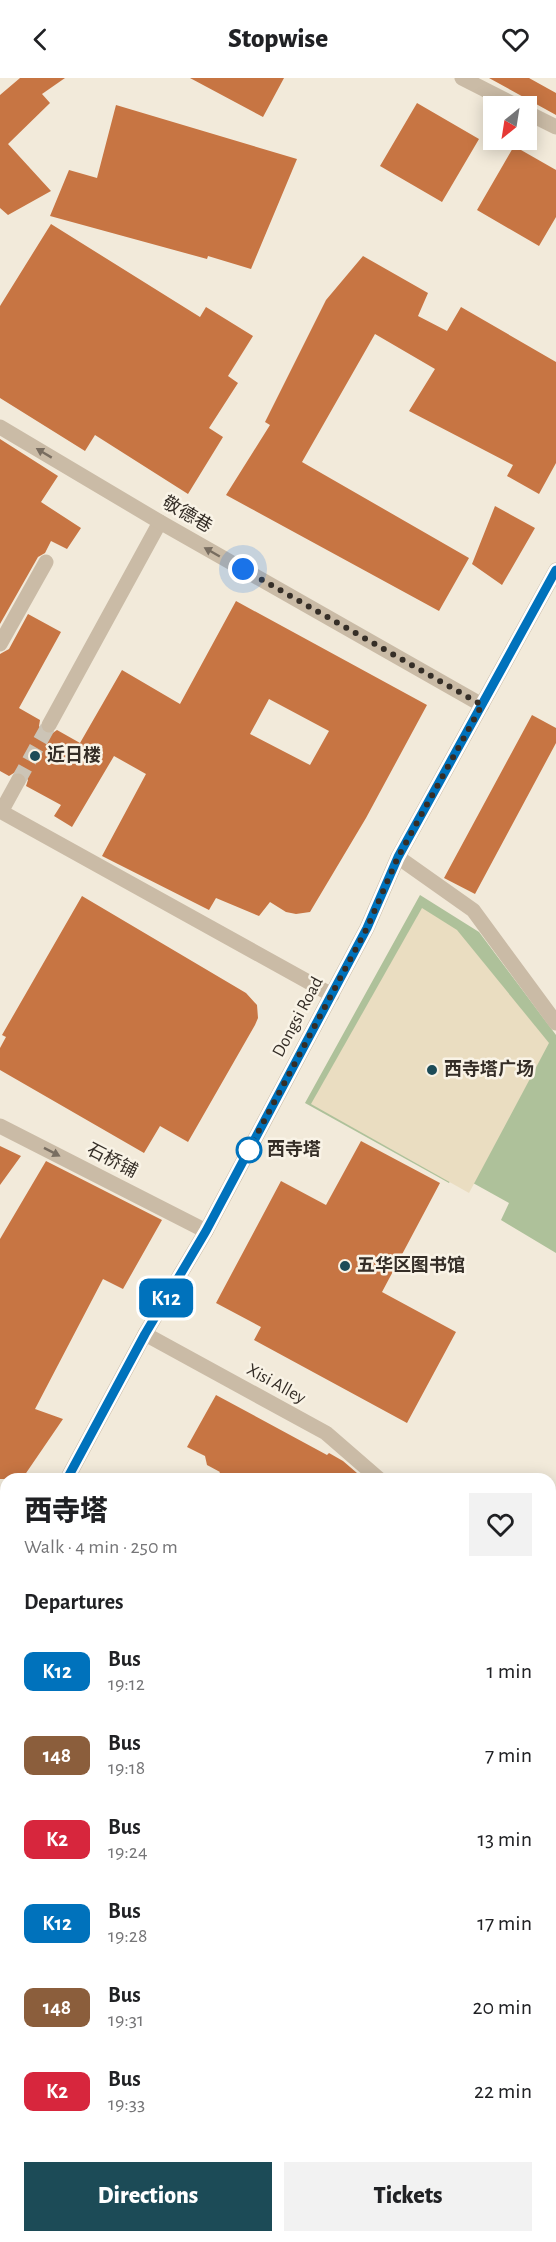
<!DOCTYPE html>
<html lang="en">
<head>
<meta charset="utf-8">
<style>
  :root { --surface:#fff; --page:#f2f2f2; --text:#202124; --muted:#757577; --accent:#1c4b57 }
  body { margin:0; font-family:"Alegreya Sans","Noto Sans SC",sans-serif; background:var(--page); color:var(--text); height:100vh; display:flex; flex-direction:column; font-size:22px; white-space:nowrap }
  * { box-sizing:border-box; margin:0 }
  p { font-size:20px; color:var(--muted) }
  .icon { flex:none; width:33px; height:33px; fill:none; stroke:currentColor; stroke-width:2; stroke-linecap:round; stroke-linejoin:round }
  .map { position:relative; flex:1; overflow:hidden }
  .sheet { position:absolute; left:0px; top:1395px; width:556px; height:770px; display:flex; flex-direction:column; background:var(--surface); border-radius:18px 18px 0 0; box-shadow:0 3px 15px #0003 }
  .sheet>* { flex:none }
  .badge { padding:0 12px; border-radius:9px; font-size:21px; line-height:39px }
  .needle { width:39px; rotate:210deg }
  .tools { position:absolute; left:483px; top:18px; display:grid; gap:12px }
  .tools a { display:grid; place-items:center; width:54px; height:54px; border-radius:0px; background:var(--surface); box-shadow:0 3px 15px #0003; font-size:30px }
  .you { position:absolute; width:30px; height:30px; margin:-15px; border:4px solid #fff; border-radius:50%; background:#1a73e8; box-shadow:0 0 0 9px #1a73e833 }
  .map>.badge { position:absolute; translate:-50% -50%; box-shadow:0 0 0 3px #fff }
  h2 { padding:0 24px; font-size:22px; line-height:54px }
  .round { display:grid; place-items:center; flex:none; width:63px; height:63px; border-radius:0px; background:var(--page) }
  .head { display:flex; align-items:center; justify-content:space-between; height:102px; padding:0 24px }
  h1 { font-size:28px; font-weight:800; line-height:45px }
  .primary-button { display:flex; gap:12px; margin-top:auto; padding:12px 24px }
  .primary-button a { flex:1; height:69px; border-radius:0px; background:var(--accent); color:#fff; font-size:24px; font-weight:800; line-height:69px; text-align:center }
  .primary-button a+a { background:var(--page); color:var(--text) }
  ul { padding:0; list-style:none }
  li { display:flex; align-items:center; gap:18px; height:84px; padding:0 24px }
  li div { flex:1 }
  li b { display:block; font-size:22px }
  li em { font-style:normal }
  li .badge { min-width:66px; font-weight:700; text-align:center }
  header { display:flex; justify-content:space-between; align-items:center; height:78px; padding:0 24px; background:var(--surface); font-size:27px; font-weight:800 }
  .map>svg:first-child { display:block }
  .green { fill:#aec19a }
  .plaza { fill:#eaddc1 }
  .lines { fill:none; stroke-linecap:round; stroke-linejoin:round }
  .river { stroke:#79a5af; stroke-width:39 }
  .building { fill:#c77543; fill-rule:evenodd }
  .pedestrian-tunnel { stroke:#ccc4b6; stroke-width:15; stroke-dasharray:15 8; stroke-linecap:butt }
  .pedestrian { stroke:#cabba6; stroke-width:15 }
  .minor { stroke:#cabba6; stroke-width:15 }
  .tertiary { stroke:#cabba6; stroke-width:15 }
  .oneway { fill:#786d60 }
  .line-casing { stroke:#fff; stroke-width:14 }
  .line { stroke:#0072bc; stroke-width:9 }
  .walk { stroke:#352e27; stroke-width:6; stroke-dasharray:0 10.8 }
  .poi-dot { fill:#1c4b57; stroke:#f9f3e6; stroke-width:2 }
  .stop-dot { fill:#fff; stroke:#0072bc; stroke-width:3 }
  .labels { text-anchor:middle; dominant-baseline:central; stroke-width:5; stroke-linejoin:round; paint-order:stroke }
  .street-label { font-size:18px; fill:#352e27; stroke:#f9f3e6 }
  .poi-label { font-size:18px; font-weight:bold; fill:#352e27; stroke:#f9f3e6; text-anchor:start }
  .stop-label { font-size:18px; font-weight:bold; fill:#352e27; stroke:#f9f3e6; text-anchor:start }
</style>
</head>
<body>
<header><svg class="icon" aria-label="back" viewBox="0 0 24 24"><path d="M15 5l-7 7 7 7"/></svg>Stopwise<svg class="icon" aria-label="heart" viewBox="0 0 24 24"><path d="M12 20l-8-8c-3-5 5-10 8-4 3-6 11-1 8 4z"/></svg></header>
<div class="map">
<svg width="556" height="2164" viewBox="0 0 556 2164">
  <rect width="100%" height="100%" fill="#f2eada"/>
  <path class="green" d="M420 817 479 854 556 957V1175L501 1142 509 1125 455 1095 449 1105 305 1025Z"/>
  <path class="plaza" d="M422 830 457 852 549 965 469 1115 311 1026Z"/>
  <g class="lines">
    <path class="river" d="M547 2164 556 2152"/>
  </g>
  <path class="building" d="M20 0H65L42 16 50 25 8 66 51 113 8 137 0 130V17Z
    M190 0H284L263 39Z
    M489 0H529L556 15V37Z
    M417 25 479 61 442 124 380 88Z
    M116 27 297 81 251 191 208 178 207 181 50 138 69 92 97 100Z
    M514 68 556 92V139L539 168 477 132Z
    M51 146 200 239 206 229 253 258 228 298 238 305 209 350 223 359 188 416 95 357 85 373 0 320V228Z
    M363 178 428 215 418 238 447 253 461 229 556 284V385L539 416 507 398 513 387 409 333 435 291 375 256 302 384 469 480 439 533 226 417 270 347 265 344 326 222Z
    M0 361 58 398 41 424 81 450 67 471 51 463 45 475 38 479 0 546Z
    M495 428 535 450 502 507 472 486Z
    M236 523 427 627 366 740 310 834 296 836 286 834 270 824 259 838 216 820 209 832 102 778 146 696 114 678 72 749 54 738 61 727 26 708 28 702 23 695 17 693 9 698 0 693V576L9 571 28 536 61 554 19 630 40 642 39 648 44 655 50 657 57 652 80 665 122 592 180 626ZM269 621 329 653 310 687 250 656Z
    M532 637 556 650V665L475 816 444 800Z
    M82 818 246 915 257 927 258 940 255 947 188 1064 160 1048 144 1075 0 992V970L6 959 2 957Z
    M361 1063 440 1105 382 1214 456 1254 407 1345 254 1262 261 1249 216 1225 281 1103 326 1127Z
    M0 1068 21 1078 0 1107Z
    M46 1083 162 1142 123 1211 103 1201 35 1331 63 1341 22 1401H0V1161Z
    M216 1317 327 1377 329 1375 343 1383 364 1401H216L220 1394 207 1387 205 1378 187 1369Z"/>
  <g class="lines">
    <path class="pedestrian-tunnel" d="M18 703 49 647"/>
    <path class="pedestrian" d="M0 566 46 484
      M49 647 160 444
      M0 733 332 917
      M1 734 18 703"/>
    <path class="minor" d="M462 0 517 28
      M526 34 556 49
      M0 349 160 444 482 627
      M398 779 473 832 556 945
      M0 1048 206 1153
      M145 1256 326 1355 379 1401
      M550 1504 556 1507"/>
    <path class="tertiary" d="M67 1401 145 1256 206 1153 367 850 398 779 556 492
      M0 1526 6 1515"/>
  </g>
  <defs><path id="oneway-solid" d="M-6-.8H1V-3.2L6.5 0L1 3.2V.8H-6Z" transform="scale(1.5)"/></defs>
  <g class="oneway">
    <use href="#oneway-solid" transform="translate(44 375) rotate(-149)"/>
    <use href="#oneway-solid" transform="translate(212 474) rotate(-150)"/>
    <use href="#oneway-solid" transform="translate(52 1074) rotate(27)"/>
  </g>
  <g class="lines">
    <defs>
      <path id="line" d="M67 1401 145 1256 206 1153 367 850 398 779 556 492"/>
    </defs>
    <use href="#line" class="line-casing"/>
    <use href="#line" class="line"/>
    <path class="walk" d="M243 491 482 627 398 779 367 850 246 1077 249 1072"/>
  </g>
  <g class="poi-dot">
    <circle cx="35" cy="678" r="6"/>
    <circle cx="432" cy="992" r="6"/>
    <circle cx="345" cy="1188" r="6"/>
  </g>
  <circle class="stop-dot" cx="249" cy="1072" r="12"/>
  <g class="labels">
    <g class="street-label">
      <text transform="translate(187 437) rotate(30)">敬德巷</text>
      <text transform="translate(298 939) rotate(-62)">Dongsi Road</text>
      <text transform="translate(112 1083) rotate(27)">石桥铺</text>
      <text transform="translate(276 1306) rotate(29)">Xisi Alley</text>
    </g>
    <g class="poi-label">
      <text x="47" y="678">近日楼</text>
      <text x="444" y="992">西寺塔广场</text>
      <text x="357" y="1188">五华区图书馆</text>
    </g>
    <g class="stop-label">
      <text x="267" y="1072">西寺塔</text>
    </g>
  </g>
</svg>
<div class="tools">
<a><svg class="needle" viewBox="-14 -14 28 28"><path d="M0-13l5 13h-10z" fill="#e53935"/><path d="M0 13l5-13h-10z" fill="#757577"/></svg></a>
</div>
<div class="you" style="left:243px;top:491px"></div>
<b class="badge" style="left:166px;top:1220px;background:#0072bc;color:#fff">K12</b>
<section class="sheet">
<div class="head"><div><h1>西寺塔</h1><p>Walk · 4 min · 250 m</p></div><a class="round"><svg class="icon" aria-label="heart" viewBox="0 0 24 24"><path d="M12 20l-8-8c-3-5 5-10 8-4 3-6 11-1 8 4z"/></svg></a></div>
<h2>Departures</h2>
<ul>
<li><span class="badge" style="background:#0072bc;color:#fff">K12</span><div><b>Bus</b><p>19:12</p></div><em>1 min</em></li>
<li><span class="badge" style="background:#8b5e3c;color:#fff">148</span><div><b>Bus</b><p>19:18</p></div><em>7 min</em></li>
<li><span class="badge" style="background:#d7263d;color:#fff">K2</span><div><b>Bus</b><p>19:24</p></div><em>13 min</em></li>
<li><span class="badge" style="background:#0072bc;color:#fff">K12</span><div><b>Bus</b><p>19:28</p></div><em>17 min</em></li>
<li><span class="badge" style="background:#8b5e3c;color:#fff">148</span><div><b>Bus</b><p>19:31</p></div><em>20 min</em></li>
<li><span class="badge" style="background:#d7263d;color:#fff">K2</span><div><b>Bus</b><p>19:33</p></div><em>22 min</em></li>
</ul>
<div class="primary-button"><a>Directions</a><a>Tickets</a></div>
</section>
</div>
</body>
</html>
